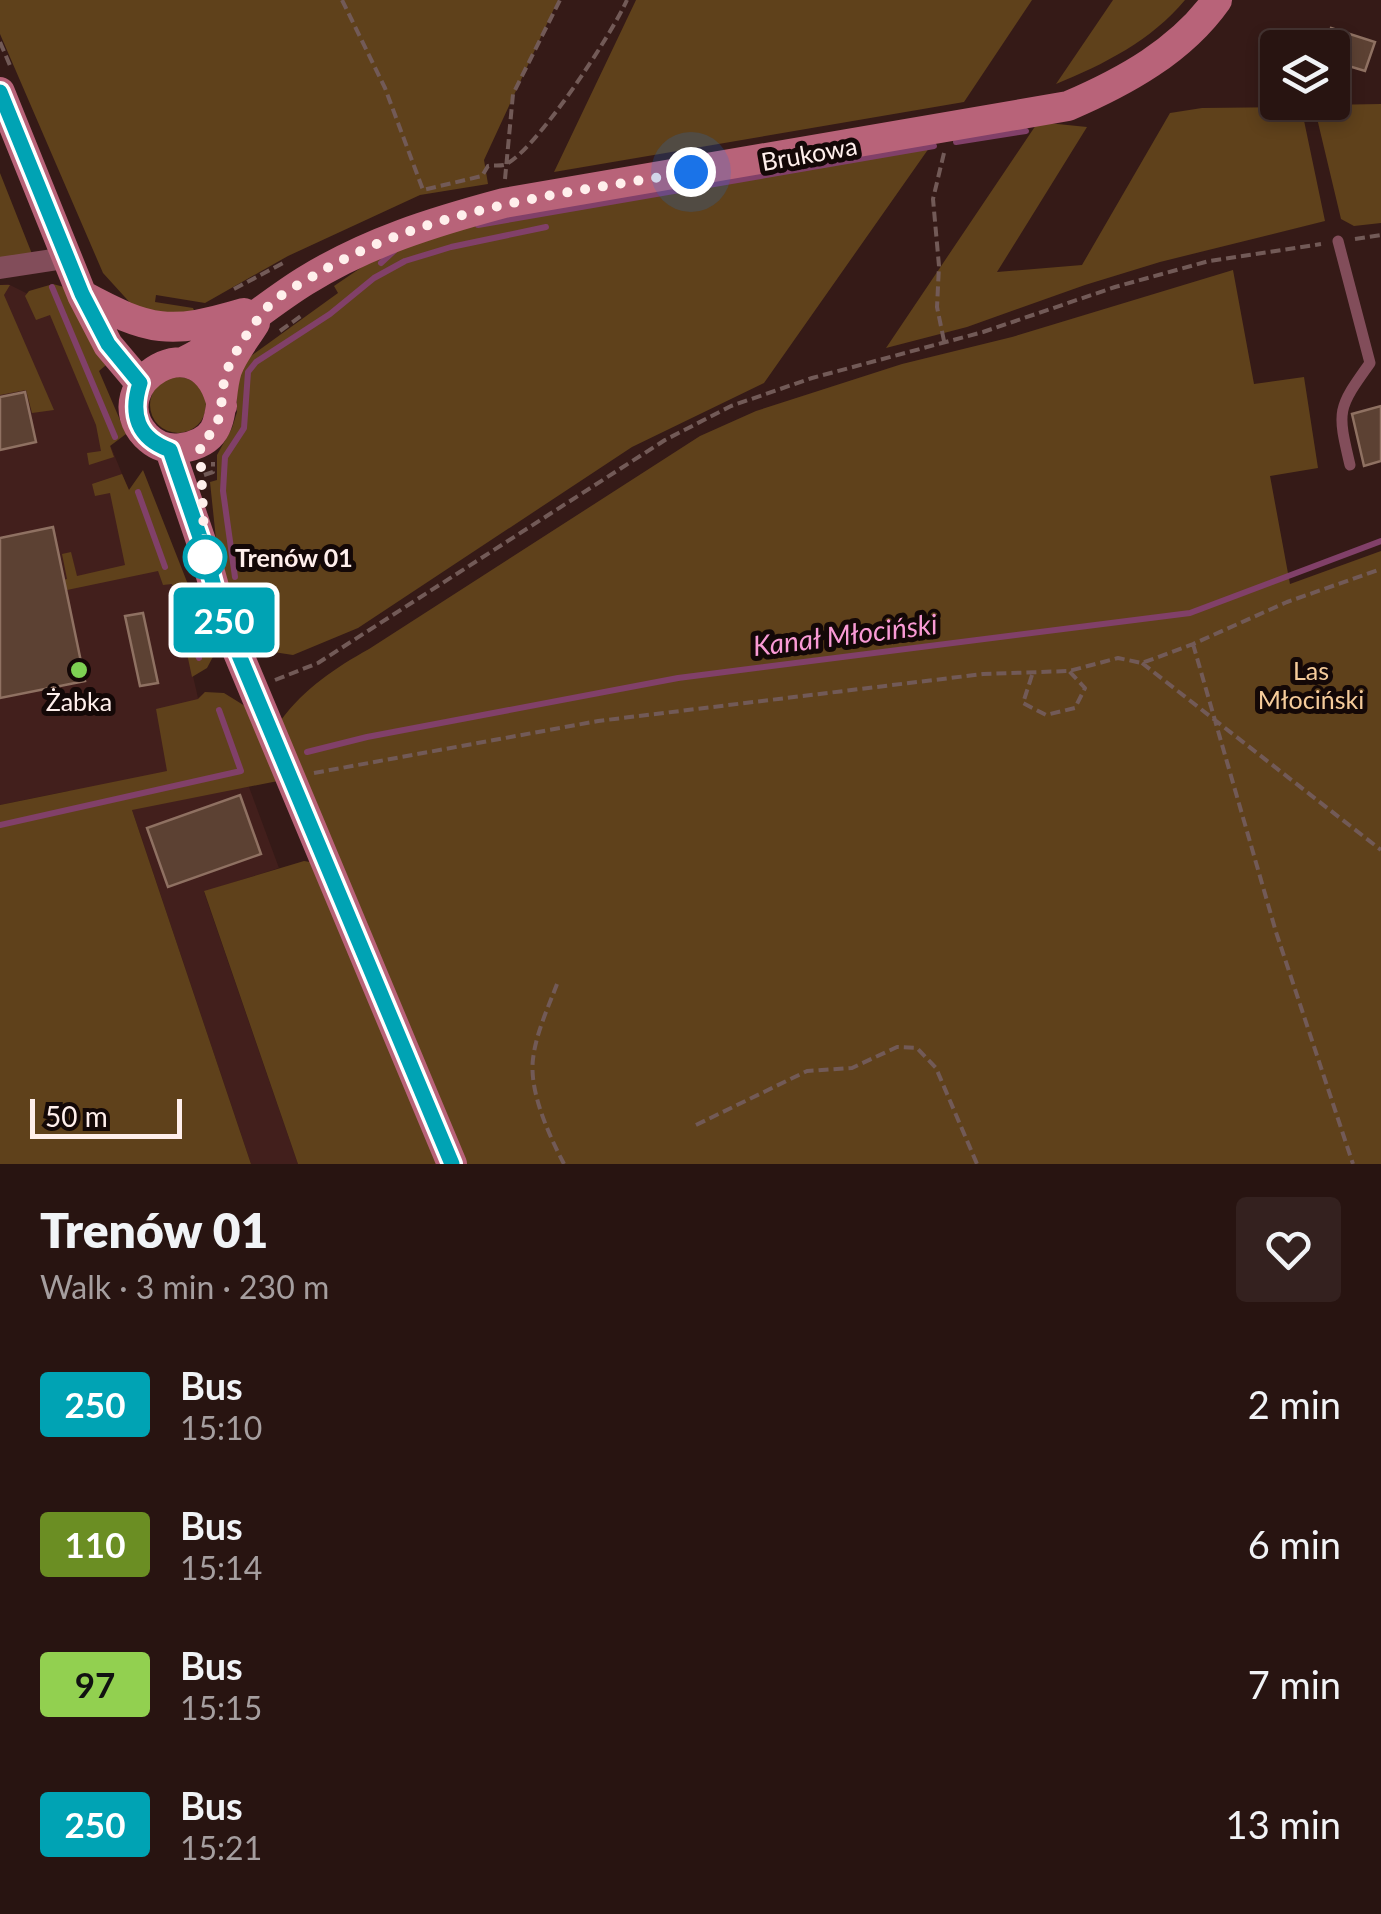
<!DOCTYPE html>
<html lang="en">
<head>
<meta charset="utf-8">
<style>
  :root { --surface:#281411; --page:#34211f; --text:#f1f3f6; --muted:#a59e9f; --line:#443331 }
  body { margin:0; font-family:Lato,sans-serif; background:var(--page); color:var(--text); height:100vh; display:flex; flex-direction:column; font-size:38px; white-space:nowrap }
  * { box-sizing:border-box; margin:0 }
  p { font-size:32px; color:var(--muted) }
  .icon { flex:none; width:55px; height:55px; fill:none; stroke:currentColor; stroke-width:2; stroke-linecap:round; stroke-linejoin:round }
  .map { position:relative; height:1164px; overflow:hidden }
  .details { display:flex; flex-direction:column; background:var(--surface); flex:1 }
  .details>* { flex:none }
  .badge { padding:0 20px; border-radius:8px; font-size:35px; line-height:65px }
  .fabs { position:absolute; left:1260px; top:30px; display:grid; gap:20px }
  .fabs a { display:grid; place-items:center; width:90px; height:90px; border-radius:10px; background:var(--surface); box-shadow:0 5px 15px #0003,0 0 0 2px var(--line); font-size:50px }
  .scale { position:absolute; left:30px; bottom:25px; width:152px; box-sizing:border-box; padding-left:10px; border:5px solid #ffefec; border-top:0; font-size:28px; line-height:35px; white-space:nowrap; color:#ffefec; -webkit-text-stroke:8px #140807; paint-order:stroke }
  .you { position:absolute; width:50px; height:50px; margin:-25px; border:8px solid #fff; border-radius:50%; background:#1a73e8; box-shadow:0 0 0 15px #1a73e833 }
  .map>.badge { position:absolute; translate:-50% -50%; box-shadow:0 0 0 5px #fff }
  .round { display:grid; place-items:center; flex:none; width:105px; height:105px; border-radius:10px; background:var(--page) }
  .summary { display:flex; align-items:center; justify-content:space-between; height:170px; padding:0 40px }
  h1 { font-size:48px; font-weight:800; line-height:75px }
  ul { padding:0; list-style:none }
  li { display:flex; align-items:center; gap:30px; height:140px; padding:0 40px }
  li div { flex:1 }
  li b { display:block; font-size:38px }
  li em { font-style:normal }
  li .badge { min-width:110px; font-weight:700; text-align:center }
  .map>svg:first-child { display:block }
  .built { fill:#421f1c }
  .green { fill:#5f411b }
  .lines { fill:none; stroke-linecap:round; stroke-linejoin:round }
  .stream { stroke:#814069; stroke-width:6 }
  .building { fill:#5c4133; stroke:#8f7162; stroke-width:2.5 }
  .path { stroke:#725a57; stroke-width:4; stroke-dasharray:10 5; stroke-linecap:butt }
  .lane { stroke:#824d5a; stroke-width:11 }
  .street { stroke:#824d5a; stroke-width:22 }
  .secondary { stroke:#b86379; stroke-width:30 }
  .line-casing { stroke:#fff; stroke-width:22 }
  .line { stroke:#00a3b4; stroke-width:15 }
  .walk { stroke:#ffefec; stroke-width:10; stroke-dasharray:0 18 }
  .stop-dot { fill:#fff; stroke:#00a3b4; stroke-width:5 }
  .poi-dot { fill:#7ed153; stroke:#140807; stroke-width:4 }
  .labels { text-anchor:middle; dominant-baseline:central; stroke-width:10; stroke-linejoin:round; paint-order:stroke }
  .street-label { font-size:25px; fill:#ffefec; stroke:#140807 }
  .stop-label { font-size:25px; font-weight:bold; fill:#ffefec; stroke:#140807; text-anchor:start }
  .park-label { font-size:25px; fill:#f6cc9b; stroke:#140807 }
  .poi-label { font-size:25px; fill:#ffefec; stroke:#140807 }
  .water-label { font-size:28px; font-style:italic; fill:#f99ad5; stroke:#140807 }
</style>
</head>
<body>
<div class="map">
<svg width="1381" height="1164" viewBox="0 0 1381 1164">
  <rect width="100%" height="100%" fill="#351a17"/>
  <path class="built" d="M8 284 54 307 129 491 163 584 172 583 198 698 205 692 237 788 249 787 279 868 204 892 298 1164H251L132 810 68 791 0 805V285Z"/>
  <path class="green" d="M0 0H558L484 160 488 184 420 195 288 256 205 303 156 295 155 302 193 308 196 315 169 317 133 306 103 273 0 34Z
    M636 0H1032L964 102 554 172Z
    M1113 0H1185C1152 40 1103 65 1056 84Z
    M1381 104V223L1354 226 1341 219 1316 114 1323 105Z
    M1293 107 1302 111 1325 221 1160 262 1085 285 967 327 886 348 1038 122 1087 127 997 272 1082 265 1170 113 1202 108Z
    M934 141 764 383 632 447 358 628 293 655 267 651 233 616 219 568 210 482 217 480V455L232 428 237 412 236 384 244 361 338 293 334 286 390 248 464 222Z
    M0 173 32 254 0 259Z
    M1233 270 1254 384 1304 377 1318 468 1270 476 1290 584 1381 551V1164H461L281 720C305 688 335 668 369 649L700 436 756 411 902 364 1012 337Z
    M53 284 64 287 112 360 99 371 126 434 110 446 114 457 89 465 87 453 101 451 96 425 50 315 36 320 25 296 29 291Z
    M0 285H10L4 295 54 410 32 413 26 390 0 395Z
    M150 405a28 28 0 1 1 56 0a28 28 0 1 1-56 0Z
    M143 470 215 653 207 668 192 677 172 584 163 585 158 571 0 604V593L67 579 62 554 71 552 77 576 125 565 110 493 95 496 92 484 122 474 129 490Z
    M205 692 224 693 245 706 278 781 132 810 251 1164H0V805L167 771 156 709 198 699Z
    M304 861 310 862 439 1164H298L204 891Z"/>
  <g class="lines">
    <path class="stream" d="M956 142 1026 131
      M478 225 934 146
      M381 263 395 250
      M52 287 115 437
      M138 492 165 567
      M235 577 223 491 225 457 244 428 248 372 256 362 330 314 374 278 405 261 451 247 546 227
      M182 613 199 658
      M307 752 367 737 678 678 1190 613 1381 541
      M0 825 241 771 219 710"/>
  </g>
  <path class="building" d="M1331 28 1375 42 1365 71 1332 61V48H1325Z
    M25 392 36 442 0 450V397Z
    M1381 406V461L1364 466 1352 414Z
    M53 527 85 681 0 698V538Z
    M143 613 158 683 140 686 125 616Z
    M240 795 261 854 168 887 147 828Z"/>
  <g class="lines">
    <path class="path" d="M342 0 385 88 423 190 482 176 488 166C494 165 499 166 504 165 535 153 613 32 627 0
      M0 42 11 68
      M944 153 933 199 939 266 937 307 944 341
      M505 179 513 94 560 0
      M1355 239 1381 235
      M234 289 287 261
      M280 331 301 316
      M204 475 213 472V462
      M1193 644 1276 932 1353 1164
      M1142 663 1381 850
      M1032 675 1023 703 1046 715 1075 708 1085 688 1069 671
      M275 680 318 663 665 440 731 406 812 378 983 332 1115 287 1209 261 1321 244
      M314 773 598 721 983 674 1069 671 1118 658 1142 663 1193 644 1287 602 1381 569
      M557 984C548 1008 536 1033 533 1059 529 1092 549 1135 564 1164
      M696 1125 807 1071 852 1068 897 1047 917 1048 936 1068 977 1164"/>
    <path class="lane" d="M1338 241 1370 363C1337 409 1337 410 1350 465"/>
    <path class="street" d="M0 268 65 258"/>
    <path class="secondary" d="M0 92 82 295 108 345 140 383
      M82 295C150 332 170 335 244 313
      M183 362C227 341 263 307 305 281 368 242 433 222 504 203L1068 106C1124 82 1181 51 1217 0
      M222 406C202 316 98 385 146 436 156 446 168 450 181 448 231 441 216 404 227 370 233 353 246 338 255 323
      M170 450 203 547 221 612 452 1164"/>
  </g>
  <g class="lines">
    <defs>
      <path id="line" d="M0 92 82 294 108 344 140 383C130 414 137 438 170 450L203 546 221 612 452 1164"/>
    </defs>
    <use href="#line" class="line-casing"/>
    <use href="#line" class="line"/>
    <path class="walk" d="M205 557 200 444C230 420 216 399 228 368 237 348 251 327 265 310 277 295 299 285 315 275 430 207 562 194 691 172"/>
  </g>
  <circle class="stop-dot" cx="205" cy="557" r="20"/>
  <circle class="poi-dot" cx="79" cy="670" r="10"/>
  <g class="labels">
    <g class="street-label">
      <text transform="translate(809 153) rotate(-10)">Brukowa</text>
    </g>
    <g class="stop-label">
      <text x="235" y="557">Trenów 01</text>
    </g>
    <g class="park-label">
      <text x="1311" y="670">Las<tspan x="1311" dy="29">Młociński</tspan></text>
    </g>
    <g class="poi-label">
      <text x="79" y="701">Żabka</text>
    </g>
    <g class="water-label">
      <text transform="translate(845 634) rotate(-7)">Kanał Młociński</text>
    </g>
  </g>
</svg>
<div class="fabs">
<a><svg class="icon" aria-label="layers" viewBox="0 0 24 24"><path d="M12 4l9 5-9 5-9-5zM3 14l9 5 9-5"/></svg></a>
</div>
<div class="scale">50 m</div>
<div class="you" style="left:691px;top:172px"></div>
<b class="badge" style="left:224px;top:620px;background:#00a3b4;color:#fff">250</b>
</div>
<section class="details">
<div class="summary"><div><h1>Trenów 01</h1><p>Walk · 3 min · 230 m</p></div><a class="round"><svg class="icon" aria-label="heart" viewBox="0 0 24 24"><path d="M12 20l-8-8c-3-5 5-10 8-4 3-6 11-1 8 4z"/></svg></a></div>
<ul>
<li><span class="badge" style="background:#00a3b4;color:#fff">250</span><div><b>Bus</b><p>15:10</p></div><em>2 min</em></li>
<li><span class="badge" style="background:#6b8e23;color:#fff">110</span><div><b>Bus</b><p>15:14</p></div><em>6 min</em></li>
<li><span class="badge" style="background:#92d050;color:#111">97</span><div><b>Bus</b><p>15:15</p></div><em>7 min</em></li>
<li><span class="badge" style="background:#00a3b4;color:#fff">250</span><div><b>Bus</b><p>15:21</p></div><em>13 min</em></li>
</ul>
</section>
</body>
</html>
